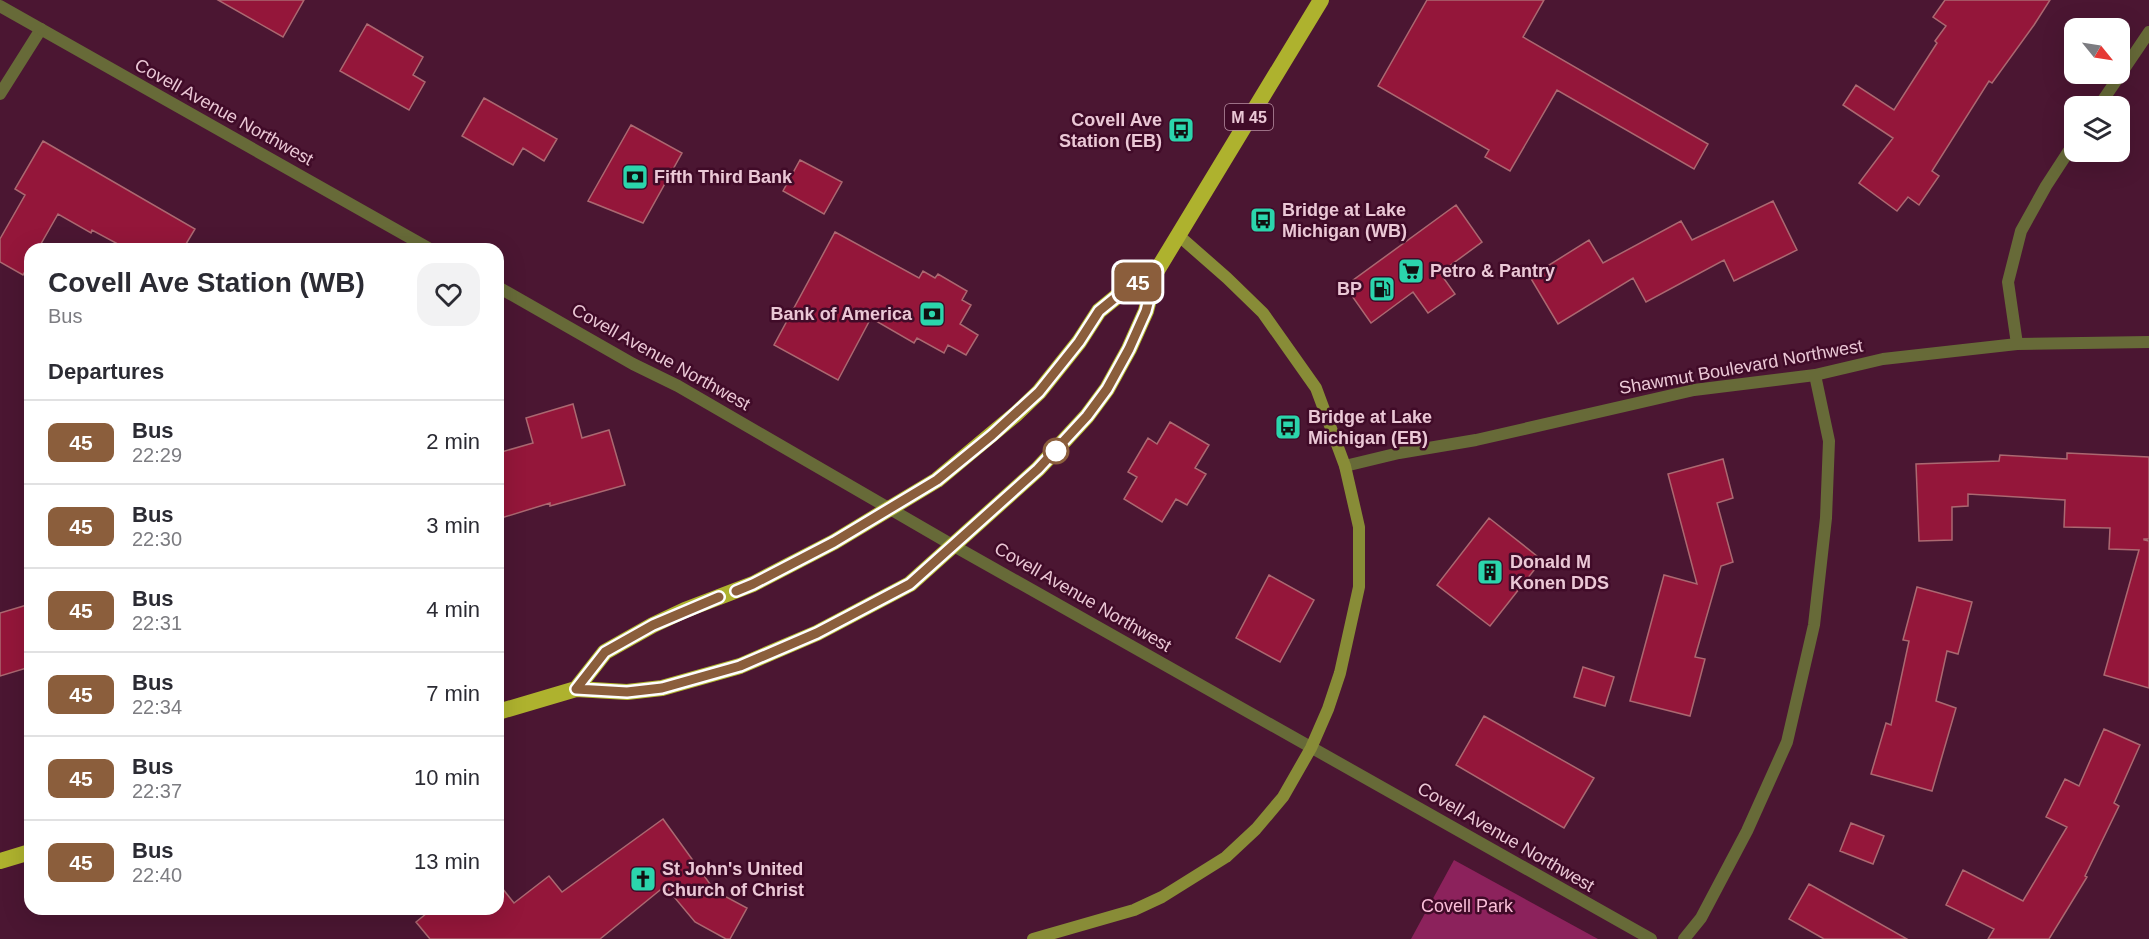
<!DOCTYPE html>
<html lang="en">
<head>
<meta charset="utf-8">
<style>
  :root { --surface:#fff; --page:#f2f2f3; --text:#2b2b33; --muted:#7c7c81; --line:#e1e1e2 }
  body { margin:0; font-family:Helvetica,sans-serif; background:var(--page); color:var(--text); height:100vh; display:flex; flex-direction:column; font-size:22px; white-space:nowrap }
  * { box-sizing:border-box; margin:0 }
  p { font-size:20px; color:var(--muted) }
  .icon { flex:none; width:33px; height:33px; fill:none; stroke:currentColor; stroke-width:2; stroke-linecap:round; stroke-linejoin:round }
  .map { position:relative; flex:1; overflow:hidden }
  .panel { position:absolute; left:24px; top:243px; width:480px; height:672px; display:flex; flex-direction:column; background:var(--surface); border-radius:18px; box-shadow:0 6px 24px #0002 }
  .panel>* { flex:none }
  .badge { padding:0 12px; border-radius:9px; font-size:21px; line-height:39px }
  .needle { width:39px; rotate:120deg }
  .fabs { position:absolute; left:2064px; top:18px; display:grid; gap:12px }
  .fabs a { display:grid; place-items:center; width:66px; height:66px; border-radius:12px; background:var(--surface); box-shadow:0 6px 24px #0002; font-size:30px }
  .map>.badge { position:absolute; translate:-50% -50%; box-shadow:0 0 0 3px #fff }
  h2 { padding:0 24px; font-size:22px; line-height:54px }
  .round { display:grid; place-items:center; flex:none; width:63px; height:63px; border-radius:18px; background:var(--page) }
  .summary { display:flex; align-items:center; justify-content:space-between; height:102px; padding:0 24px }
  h1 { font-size:28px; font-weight:800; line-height:45px }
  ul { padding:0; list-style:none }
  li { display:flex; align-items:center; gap:18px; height:84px; padding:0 24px; border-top:2px solid var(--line) }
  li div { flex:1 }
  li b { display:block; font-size:22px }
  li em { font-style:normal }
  li .badge { min-width:66px; font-weight:700; text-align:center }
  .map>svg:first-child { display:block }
  .park { fill:#8c225c }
  .building { fill:#94163a; stroke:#ab6871; stroke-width:1.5 }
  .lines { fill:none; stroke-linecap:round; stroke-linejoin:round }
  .minor { stroke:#676a38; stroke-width:12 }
  .tertiary { stroke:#676a38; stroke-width:12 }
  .secondary { stroke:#888c37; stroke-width:12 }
  .trunk { stroke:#aeb22e; stroke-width:16 }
  .line-casing { stroke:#fff; stroke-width:14 }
  .line { stroke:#8b5e3c; stroke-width:9 }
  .stop-dot { fill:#fff; stroke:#8b5e3c; stroke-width:3 }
  .labels { text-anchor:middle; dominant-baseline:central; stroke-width:5; stroke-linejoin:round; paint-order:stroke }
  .shield { fill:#400b28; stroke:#b88fa2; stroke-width:1.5 }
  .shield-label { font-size:16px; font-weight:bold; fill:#ebc8d6 }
  .street-label { font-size:18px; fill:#ebc8d6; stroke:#400b28 }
  .poi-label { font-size:18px; font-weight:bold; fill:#ebc8d6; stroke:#400b28; text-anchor:start }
  .park-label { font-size:18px; fill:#fbbfd9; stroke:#400b28 }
</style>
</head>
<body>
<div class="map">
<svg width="2149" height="939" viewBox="0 0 2149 939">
  <rect width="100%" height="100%" fill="#4b1632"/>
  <path class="park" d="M1454 860 1598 939H1411Z"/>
  <path class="building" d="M218 0H304L283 37Z
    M1427 0H1544L1523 37 1708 144 1694 169 1557 90 1510 171 1485 157 1489 150 1378 86Z
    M1945 0H2050L2034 25 1992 83 1989 81 1932 171 1939 176 1919 205 1908 197 1897 211 1859 183 1893 138 1843 105 1856 85 1894 110 1937 43 1935 41 1946 26 1933 17Z
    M367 24 423 57 413 75 425 82 409 110 340 71Z
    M484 98 557 139 544 161 523 148 513 165 462 136Z
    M631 125 682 153 643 223 588 201Z
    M43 141 195 229 183 249H127L92 230 91 233 58 214 38 249H30V263L23 275 0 262V239L25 195 15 189Z
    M800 160 842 182 824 214 783 191Z
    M1773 201 1797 250 1734 281 1724 260 1646 302 1633 278 1558 324 1530 277 1589 240 1603 263 1681 221 1692 240Z
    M1456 205 1482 242 1440 273 1455 294 1428 313 1413 292 1371 323 1345 286Z
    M835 232 919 278 923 271 935 278 938 274 967 291 962 300 971 305 960 324 978 335 966 355 948 345 944 353 917 338 914 343 871 318 838 380 774 345Z
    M573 404 582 438 609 430 625 485 550 506V503L498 519V453L533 443 526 418Z
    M1170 422 1209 445 1195 468 1206 474 1187 505 1176 499 1162 522 1124 499 1137 477 1128 472 1148 438 1157 444Z
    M2067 453 2149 457V539H2144V540L2149 541V688L2104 675 2139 550 2109 549 2110 528 2064 527 2065 500 1968 494V506L1952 507V540L1919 541 1916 464 1999 461 2000 455 2067 459Z
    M1723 459 1733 498 1717 503 1733 562 1721 566 1695 657 1705 659 1690 716 1630 701 1664 575 1697 584 1668 474Z
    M1489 518 1542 560 1490 626 1437 585Z
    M1269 575 1314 600 1280 662 1236 638Z
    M1917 587 1972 602 1958 654 1947 651 1936 701 1956 708 1932 791 1871 774 1886 723 1891 725 1909 641 1903 640Z
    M30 604V667L0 676V613Z
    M1583 667 1614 677 1605 706 1574 697Z
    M1484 716 1594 778 1564 828 1456 765Z
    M2104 729 2140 745 2114 803 2119 806 2085 876 2087 877 2049 939H1988L1994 929 1946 905 1963 870 2023 901 2067 827 2046 817 2065 779 2079 786Z
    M663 819 715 891 747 908 730 939H726L695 922 665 886 600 939H430L416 922 432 909H498V883L514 903 549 876 562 892Z
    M1851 823 1884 836 1873 864 1840 851Z
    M1809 884 1836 899 1907 939H1824L1789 919Z"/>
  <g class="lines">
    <path class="minor" d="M0 94 41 29
      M2099 106 2149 32
      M2017 344 2008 282 2021 231 2046 186 2074 143
      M1345 466 1399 453 1476 440 1694 390 1815 375 1883 359 2017 344 2149 342
      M1684 939 1701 918 1747 831 1787 742 1814 625 1826 518 1829 441 1815 375"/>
    <path class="tertiary" d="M0 6 430 249
      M498 287 633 364 678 386 954 546 1651 939"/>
    <path class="secondary" d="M1033 939 1134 910 1162 897 1226 857 1256 829 1283 797 1311 748 1328 709 1340 673 1359 587V527L1345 466 1316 388 1263 313 1227 278 1178 235"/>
    <path class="trunk" d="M576 689 605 652 653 625 685 610 753 584 834 542 937 480 1016 414 1039 392 1079 342 1099 311 1126 289 1156 272
      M498 712 576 689 627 692 662 688 740 666 817 633 910 584 1038 469 1087 416 1107 389 1129 349 1146 311 1156 272 1321 0
      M0 861 30 852"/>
  </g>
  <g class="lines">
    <defs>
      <path id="line" d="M719 597 653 625 605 652 576 689 627 692 662 688 740 666 817 633 910 584 1038 469 1087 416 1107 389 1129 349 1146 311 1156 272 1126 289 1099 311 1079 342 1039 392 992 435 937 480 834 542 753 584 736 591"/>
    </defs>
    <use href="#line" class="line-casing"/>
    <use href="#line" class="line"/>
  </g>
  <defs>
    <symbol id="bus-square" viewBox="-11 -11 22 22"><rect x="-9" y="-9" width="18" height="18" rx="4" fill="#2bd5ac" stroke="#400b28"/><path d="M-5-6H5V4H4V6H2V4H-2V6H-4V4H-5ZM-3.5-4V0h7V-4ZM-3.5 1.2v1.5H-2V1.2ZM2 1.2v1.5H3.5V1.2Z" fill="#111"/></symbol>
    <symbol id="bank-square" viewBox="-11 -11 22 22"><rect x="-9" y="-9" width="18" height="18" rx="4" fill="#2bd5ac" stroke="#400b28"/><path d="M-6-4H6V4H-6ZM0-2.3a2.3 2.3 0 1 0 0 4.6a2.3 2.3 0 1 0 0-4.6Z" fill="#111"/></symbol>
    <symbol id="supermarket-square" viewBox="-11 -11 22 22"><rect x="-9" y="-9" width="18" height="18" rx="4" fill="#2bd5ac" stroke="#400b28"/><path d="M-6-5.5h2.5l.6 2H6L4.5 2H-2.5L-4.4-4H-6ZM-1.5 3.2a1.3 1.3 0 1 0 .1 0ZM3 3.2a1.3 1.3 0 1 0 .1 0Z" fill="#111"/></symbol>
    <symbol id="fuel-square" viewBox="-11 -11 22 22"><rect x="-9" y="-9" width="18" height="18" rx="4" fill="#2bd5ac" stroke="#400b28"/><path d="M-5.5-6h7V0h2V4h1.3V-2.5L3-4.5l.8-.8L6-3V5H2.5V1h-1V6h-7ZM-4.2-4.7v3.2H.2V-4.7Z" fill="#111"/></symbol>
    <symbol id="building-square" viewBox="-11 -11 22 22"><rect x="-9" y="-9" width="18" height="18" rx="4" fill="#2bd5ac" stroke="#400b28"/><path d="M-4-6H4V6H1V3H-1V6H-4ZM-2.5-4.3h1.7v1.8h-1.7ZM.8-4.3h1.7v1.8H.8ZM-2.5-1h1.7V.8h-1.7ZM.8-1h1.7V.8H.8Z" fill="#111"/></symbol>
    <symbol id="church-square" viewBox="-11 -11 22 22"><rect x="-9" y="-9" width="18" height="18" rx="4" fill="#2bd5ac" stroke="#400b28"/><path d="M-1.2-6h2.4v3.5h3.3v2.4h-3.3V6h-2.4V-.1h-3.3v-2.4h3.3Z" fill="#111"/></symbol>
  </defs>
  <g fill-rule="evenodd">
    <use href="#bus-square" x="1166" y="115" width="30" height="30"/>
    <use href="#bank-square" x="620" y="162" width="30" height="30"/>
    <use href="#bus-square" x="1248" y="205" width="30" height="30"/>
    <use href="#supermarket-square" x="1396" y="256" width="30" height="30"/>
    <use href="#fuel-square" x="1367" y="274" width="30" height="30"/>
    <use href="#bank-square" x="917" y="299" width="30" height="30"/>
    <use href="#bus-square" x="1273" y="412" width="30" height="30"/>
    <use href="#building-square" x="1475" y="557" width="30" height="30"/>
    <use href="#church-square" x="628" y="864" width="30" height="30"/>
  </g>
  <circle class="stop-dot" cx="1056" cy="451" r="12"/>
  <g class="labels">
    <rect class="shield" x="1225" y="104" width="48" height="26" rx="4.5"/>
    <g class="shield-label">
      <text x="1249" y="117">M 45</text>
    </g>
    <g class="street-label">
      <text transform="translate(224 112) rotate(29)">Covell Avenue Northwest</text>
      <text transform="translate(661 357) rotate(29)">Covell Avenue Northwest</text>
      <text transform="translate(1741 367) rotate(-10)">Shawmut Boulevard Northwest</text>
      <text transform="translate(1083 597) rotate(30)">Covell Avenue Northwest</text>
      <text transform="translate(1506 837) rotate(30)">Covell Avenue Northwest</text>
    </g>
    <g class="poi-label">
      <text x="1162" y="120" text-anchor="end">Covell Ave<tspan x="1162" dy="21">Station (EB)</tspan></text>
      <text x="654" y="177">Fifth Third Bank</text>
      <text x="1282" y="210">Bridge at Lake<tspan x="1282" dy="21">Michigan (WB)</tspan></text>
      <text x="1430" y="271">Petro &amp; Pantry</text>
      <text x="1362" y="289" text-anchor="end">BP</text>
      <text x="912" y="314" text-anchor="end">Bank of America</text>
      <text x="1308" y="417">Bridge at Lake<tspan x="1308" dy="21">Michigan (EB)</tspan></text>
      <text x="1510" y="562">Donald M<tspan x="1510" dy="21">Konen DDS</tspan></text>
      <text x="662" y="869">St John's United<tspan x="662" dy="21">Church of Christ</tspan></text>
    </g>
    <g class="park-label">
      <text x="1467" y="906">Covell Park</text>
    </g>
  </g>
</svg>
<div class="fabs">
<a><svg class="needle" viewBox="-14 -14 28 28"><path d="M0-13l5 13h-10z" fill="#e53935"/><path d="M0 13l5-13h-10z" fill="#7c7c81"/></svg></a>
<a><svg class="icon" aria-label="layers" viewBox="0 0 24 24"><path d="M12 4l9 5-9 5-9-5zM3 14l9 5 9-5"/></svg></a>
</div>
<b class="badge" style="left:1138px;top:282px;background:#8b5e3c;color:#fff">45</b>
<section class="panel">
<div class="summary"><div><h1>Covell Ave Station (WB)</h1><p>Bus</p></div><a class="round"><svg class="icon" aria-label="heart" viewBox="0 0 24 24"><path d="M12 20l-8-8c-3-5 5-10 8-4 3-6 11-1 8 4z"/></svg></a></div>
<h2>Departures</h2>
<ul>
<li><span class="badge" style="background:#8b5e3c;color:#fff">45</span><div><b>Bus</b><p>22:29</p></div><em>2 min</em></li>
<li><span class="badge" style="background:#8b5e3c;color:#fff">45</span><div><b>Bus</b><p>22:30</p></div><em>3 min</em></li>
<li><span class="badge" style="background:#8b5e3c;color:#fff">45</span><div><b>Bus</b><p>22:31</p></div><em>4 min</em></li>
<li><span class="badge" style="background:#8b5e3c;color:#fff">45</span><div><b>Bus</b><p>22:34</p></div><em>7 min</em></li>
<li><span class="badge" style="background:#8b5e3c;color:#fff">45</span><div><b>Bus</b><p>22:37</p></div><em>10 min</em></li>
<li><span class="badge" style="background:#8b5e3c;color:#fff">45</span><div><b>Bus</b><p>22:40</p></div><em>13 min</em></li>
</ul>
</section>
</div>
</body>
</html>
